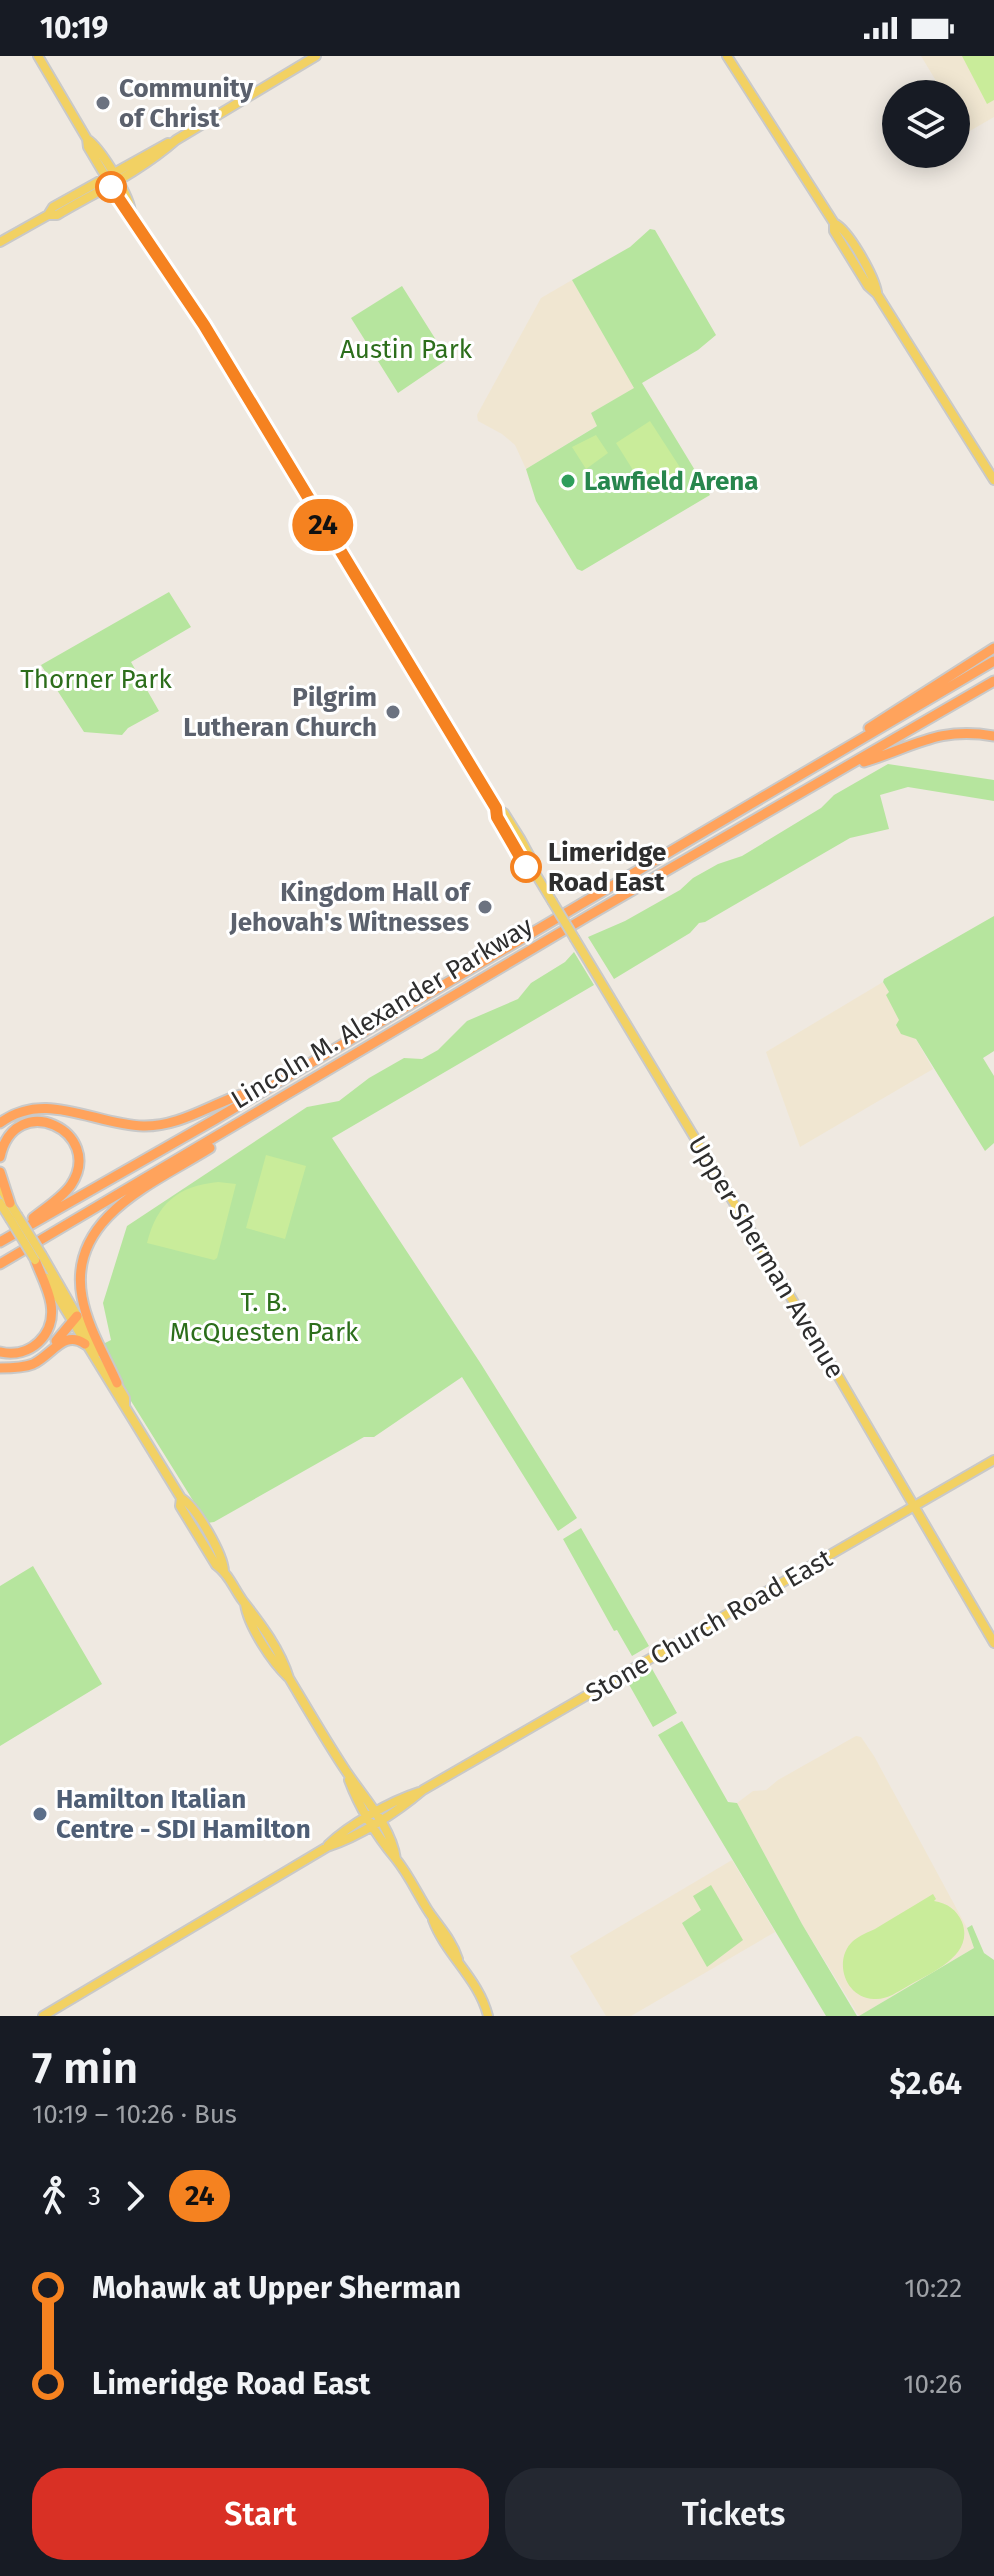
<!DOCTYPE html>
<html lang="en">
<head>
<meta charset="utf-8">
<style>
  :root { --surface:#171b24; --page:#242831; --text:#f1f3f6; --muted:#9ea1a6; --accent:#d93025 }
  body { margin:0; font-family:"Fira Sans",sans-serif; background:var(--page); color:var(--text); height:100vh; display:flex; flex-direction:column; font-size:30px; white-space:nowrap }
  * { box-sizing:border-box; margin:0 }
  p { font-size:26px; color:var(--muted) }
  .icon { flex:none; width:44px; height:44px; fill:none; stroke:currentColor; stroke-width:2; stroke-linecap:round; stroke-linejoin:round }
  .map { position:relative; height:1960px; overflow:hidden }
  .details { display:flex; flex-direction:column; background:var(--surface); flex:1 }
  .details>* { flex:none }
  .badge { padding:0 16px; border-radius:26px; font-size:28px; line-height:52px }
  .controls { position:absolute; left:882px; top:24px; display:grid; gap:16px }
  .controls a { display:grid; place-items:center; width:88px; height:88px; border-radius:50%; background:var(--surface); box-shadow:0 4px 20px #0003; font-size:40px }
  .map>.badge { position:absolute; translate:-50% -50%; box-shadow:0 0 0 4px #fff }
  .legs { display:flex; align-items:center; gap:12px; height:88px; padding:0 32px; font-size:26px }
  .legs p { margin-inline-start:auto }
  .overview { display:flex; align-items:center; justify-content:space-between; height:136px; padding:0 32px }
  h1 { font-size:44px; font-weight:600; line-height:60px }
  .action { display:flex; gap:16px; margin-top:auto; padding:16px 32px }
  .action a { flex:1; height:92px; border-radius:32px; background:var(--accent); color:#fff; font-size:32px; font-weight:600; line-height:92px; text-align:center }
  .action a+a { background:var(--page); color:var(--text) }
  ul { padding:0 32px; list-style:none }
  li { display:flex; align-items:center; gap:28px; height:96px; font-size:30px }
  li i { display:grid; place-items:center; width:12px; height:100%; margin:0 10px; background:currentColor }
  li i::after { content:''; width:20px; height:20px; margin:-10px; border:6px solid; border-radius:50%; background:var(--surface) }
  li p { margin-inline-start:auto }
  li:first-child i { background:linear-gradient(#0000 50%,currentColor 0) }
  li:last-child i { background:linear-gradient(currentColor 50%,#0000 0) }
  .status { display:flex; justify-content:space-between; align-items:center; height:56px; padding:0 40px; background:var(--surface); direction:ltr }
  .status svg { height:22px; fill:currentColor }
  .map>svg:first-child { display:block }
  .education { fill:#f0e6d1 }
  .green { fill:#b6e59e }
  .pitch { fill:#c9ec9a }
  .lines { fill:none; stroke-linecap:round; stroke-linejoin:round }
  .major-casing { stroke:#c9c9c9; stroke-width:12 }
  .highway-casing { stroke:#c9c9c9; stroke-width:13 }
  .major { stroke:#f2d163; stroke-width:8 }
  .highway { stroke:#ffa35c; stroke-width:9 }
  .major-bridge-casing { stroke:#c9c9c9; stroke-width:12; stroke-linecap:butt }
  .major-bridge { stroke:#f2d163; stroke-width:8 }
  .line-1-casing { stroke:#fff; stroke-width:18 }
  .line-1 { stroke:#f58220; stroke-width:12 }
  .worship-dot { fill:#6b7280; stroke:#fff; stroke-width:3 }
  .stop-1-dot { fill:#fff; stroke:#f58220; stroke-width:4 }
  .leisure-dot { fill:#2e9e5b; stroke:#fff; stroke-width:3 }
  .service-dot { fill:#5c6f8a; stroke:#fff; stroke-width:3 }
  .labels { text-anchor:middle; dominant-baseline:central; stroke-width:6; stroke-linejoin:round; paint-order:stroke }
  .worship-label { font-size:26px; font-weight:bold; fill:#5b616d; stroke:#fff; text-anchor:end }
  .park-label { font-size:26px; fill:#2c6e1b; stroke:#fff }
  .leisure-label { font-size:26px; font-weight:bold; fill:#27864d; stroke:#fff; text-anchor:start }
  .stop-label { font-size:26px; font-weight:bold; fill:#2e2e2e; stroke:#fff; text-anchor:start }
  .street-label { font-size:26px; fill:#2e2e2e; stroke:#fff }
  .service-label { font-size:26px; font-weight:bold; fill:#4e5e75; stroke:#fff; text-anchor:start }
</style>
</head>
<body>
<div class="status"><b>10:19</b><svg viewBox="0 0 49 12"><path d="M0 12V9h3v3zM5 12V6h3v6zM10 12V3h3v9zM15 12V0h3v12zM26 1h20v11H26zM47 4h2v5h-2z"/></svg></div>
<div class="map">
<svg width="994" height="1960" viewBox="0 0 994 1960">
  <rect width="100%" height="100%" fill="#efe9e1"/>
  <path class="education" d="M921 0H994V61L968 76 956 57V38H944Z
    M572 224 635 332 591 357 598 369 526 413 515 389 502 378 478 365 477 359 541 242Z
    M883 926 933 1013 800 1091 766 996Z
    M856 1680 861 1681 874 1700 967 1872 974 1892 859 1960 802 1868 737 1747 753 1735 766 1734 778 1724Z
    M732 1804 775 1876 631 1960H606L570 1900Z"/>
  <path class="green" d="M650 173 655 174 716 279 698 294 642 327 710 439 582 515 577 513 536 445 526 413 597 370 591 357 634 332 572 224 630 191Z
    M402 230 448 303 398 337 351 262Z
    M169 536 191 571 131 606 159 655 128 672 122 679 84 676 41 609Z
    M888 708 994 724V745L908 731 880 739 889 773 850 782 705 866 699 867 690 877 614 923 588 881 625 865 680 834 693 822 718 808 742 800 821 752 834 739Z
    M994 860V995L983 1002 994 1020V1087L985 1095 916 983 901 978 896 969 899 964 886 939 889 936 883 926 884 923Z
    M574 896 594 929 332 1082 481 1308 577 1462 558 1475 462 1321 374 1381H364L214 1466 207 1467 126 1337 103 1288 111 1284 103 1247 127 1170 307 1051 339 1045 369 1022 404 1002 422 1003 438 994 467 965 518 943 531 927 565 906Z
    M581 1472 649 1590 632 1600 617 1574 614 1575 563 1483Z
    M33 1510 102 1628 0 1690V1530Z
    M651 1611 677 1657 653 1671 627 1625Z
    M682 1665 728 1746 737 1747 802 1868 857 1960H826L658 1679Z
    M711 1829 743 1884 707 1911 682 1867 701 1854 693 1840Z
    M972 1869 984 1897 994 1904V1960H859L974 1892 967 1872Z"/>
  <path class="pitch" d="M962 0H994V44L987 48Z
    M650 365 683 416 648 438 616 387Z
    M596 379 608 397 586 413 572 391Z
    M266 1099 306 1110 285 1183 246 1172Z
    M218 1126 236 1128 217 1202 214 1204 147 1187C157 1148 177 1130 218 1126Z
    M933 1838 936 1843 934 1845C947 1847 957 1854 962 1866 975 1900 930 1917 908 1930 897 1936 887 1944 874 1943 844 1942 833 1903 853 1885 859 1880 868 1876 875 1873 894 1861 914 1850 933 1838Z"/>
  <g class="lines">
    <defs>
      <path id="major" d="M38 0 87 83 88 91 110 128 204 269 496 752C497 768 521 809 535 817
        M727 0 834 167V175L868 230 877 238 994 424
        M87 83C100 91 131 141 131 157
        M48 159 53 151 168 87
        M834 167C849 174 874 220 877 236
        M0 186 48 159H57C98 135 141 115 176 84L316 0
        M496 752 504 757 521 784 535 810V817L552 845
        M575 883 837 1318 994 1587
        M0 1131 17 1159
        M0 1147 10 1163
        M42 1199 98 1296
        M46 1222 181 1442C196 1450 223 1498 224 1515
        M115 1325 125 1342V1349
        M181 1442 180 1450 216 1509C229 1518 234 1533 243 1545 261 1568 280 1593 289 1622 307 1652 325 1683 344 1712 362 1740 391 1769 396 1803
        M245 1548C248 1570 272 1606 288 1621
        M349 1724C360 1753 377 1780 396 1803 409 1819 418 1839 429 1856 440 1872 452 1884 458 1903
        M328 1789C348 1769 391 1745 419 1736
        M433 1864C446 1899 479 1923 488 1960
        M43 1960 327 1791C360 1780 396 1757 423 1734L994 1404"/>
      <path id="highway" d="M869 672 994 592
        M864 706C914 691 938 670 994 680
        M0 1067C45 1033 95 1069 143 1070 186 1071 220 1040 261 1034
        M0 1101C15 1032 106 1076 71 1129 62 1142 45 1152 33 1162
        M0 1116 10 1147
        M0 1186 214 1064 994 605
        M0 1208 588 860 994 625
        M56 1285 77 1260
        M0 1296C30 1303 56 1279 51 1248 49 1234 41 1219 36 1206
        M0 1312C11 1312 23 1312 33 1308 52 1299 64 1273 85 1288
        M117 1327C105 1300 87 1270 82 1241 67 1161 156 1126 210 1092"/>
    </defs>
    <use href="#major" class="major-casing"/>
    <use href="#highway" class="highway-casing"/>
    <use href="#major" class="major"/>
    <use href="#highway" class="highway"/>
    <defs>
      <path id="major-bridge" d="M552 845 575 883
        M17 1159 42 1199
        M10 1163 35 1204"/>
    </defs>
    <use href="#major-bridge" class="major-bridge-casing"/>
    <use href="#major-bridge" class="major-bridge"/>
  </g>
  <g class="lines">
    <defs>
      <path id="line-1" d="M111 131 204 269 496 752 497 761 526 811"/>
    </defs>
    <use href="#line-1" class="line-1-casing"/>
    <use href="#line-1" class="line-1"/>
  </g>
  <g class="worship-dot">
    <circle cx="103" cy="47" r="8"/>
    <circle cx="393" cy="656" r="8"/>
    <circle cx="485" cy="851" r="8"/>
  </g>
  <g class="stop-1-dot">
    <circle cx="111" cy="131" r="14"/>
    <circle cx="526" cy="811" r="14"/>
  </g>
  <circle class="leisure-dot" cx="568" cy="425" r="8"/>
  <circle class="service-dot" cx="40" cy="1758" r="8"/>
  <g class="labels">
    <g class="worship-label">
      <text x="119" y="32" text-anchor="start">Community<tspan x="119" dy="30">of Christ</tspan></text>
      <text x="377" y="641">Pilgrim<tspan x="377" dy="30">Lutheran Church</tspan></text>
      <text x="469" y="836">Kingdom Hall of<tspan x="469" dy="30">Jehovah's Witnesses</tspan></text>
    </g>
    <g class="park-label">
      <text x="406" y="293">Austin Park</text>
      <text x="96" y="623">Thorner Park</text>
      <text x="264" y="1246">T. B.<tspan x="264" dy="30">McQuesten Park</tspan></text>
    </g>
    <g class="leisure-label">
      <text x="584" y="425">Lawfield Arena</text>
    </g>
    <g class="stop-label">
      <text x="548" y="796">Limeridge<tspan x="548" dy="30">Road East</tspan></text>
    </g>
    <g class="street-label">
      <text transform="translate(382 957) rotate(-31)">Lincoln M. Alexander Parkway</text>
      <text transform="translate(766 1201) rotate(59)">Upper Sherman Avenue</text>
      <text transform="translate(709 1570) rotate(-30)">Stone Church Road East</text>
    </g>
    <g class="service-label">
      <text x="56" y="1743">Hamilton Italian<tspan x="56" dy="30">Centre - SDI Hamilton</tspan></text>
    </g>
  </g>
</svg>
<div class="controls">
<a><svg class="icon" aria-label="layers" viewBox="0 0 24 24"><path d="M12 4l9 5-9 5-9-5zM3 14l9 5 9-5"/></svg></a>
</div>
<b class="badge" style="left:323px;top:469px;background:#f58220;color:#111">24</b>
</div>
<section class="details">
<div class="overview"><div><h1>7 min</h1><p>10:19 – 10:26 · Bus</p></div><b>$2.64</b></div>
<div class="legs"><svg class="icon" aria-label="walk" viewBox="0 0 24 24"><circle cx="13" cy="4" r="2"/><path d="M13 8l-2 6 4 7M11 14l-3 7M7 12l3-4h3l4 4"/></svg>3<svg class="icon" aria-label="forward" viewBox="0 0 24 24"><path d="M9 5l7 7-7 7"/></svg><b class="badge" style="background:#f58220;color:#111">24</b></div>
<ul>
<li><i style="color:#f58220"></i><b>Mohawk at Upper Sherman</b><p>10:22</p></li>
<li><i style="color:#f58220"></i><b>Limeridge Road East</b><p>10:26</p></li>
</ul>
<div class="action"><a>Start</a><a>Tickets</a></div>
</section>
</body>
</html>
